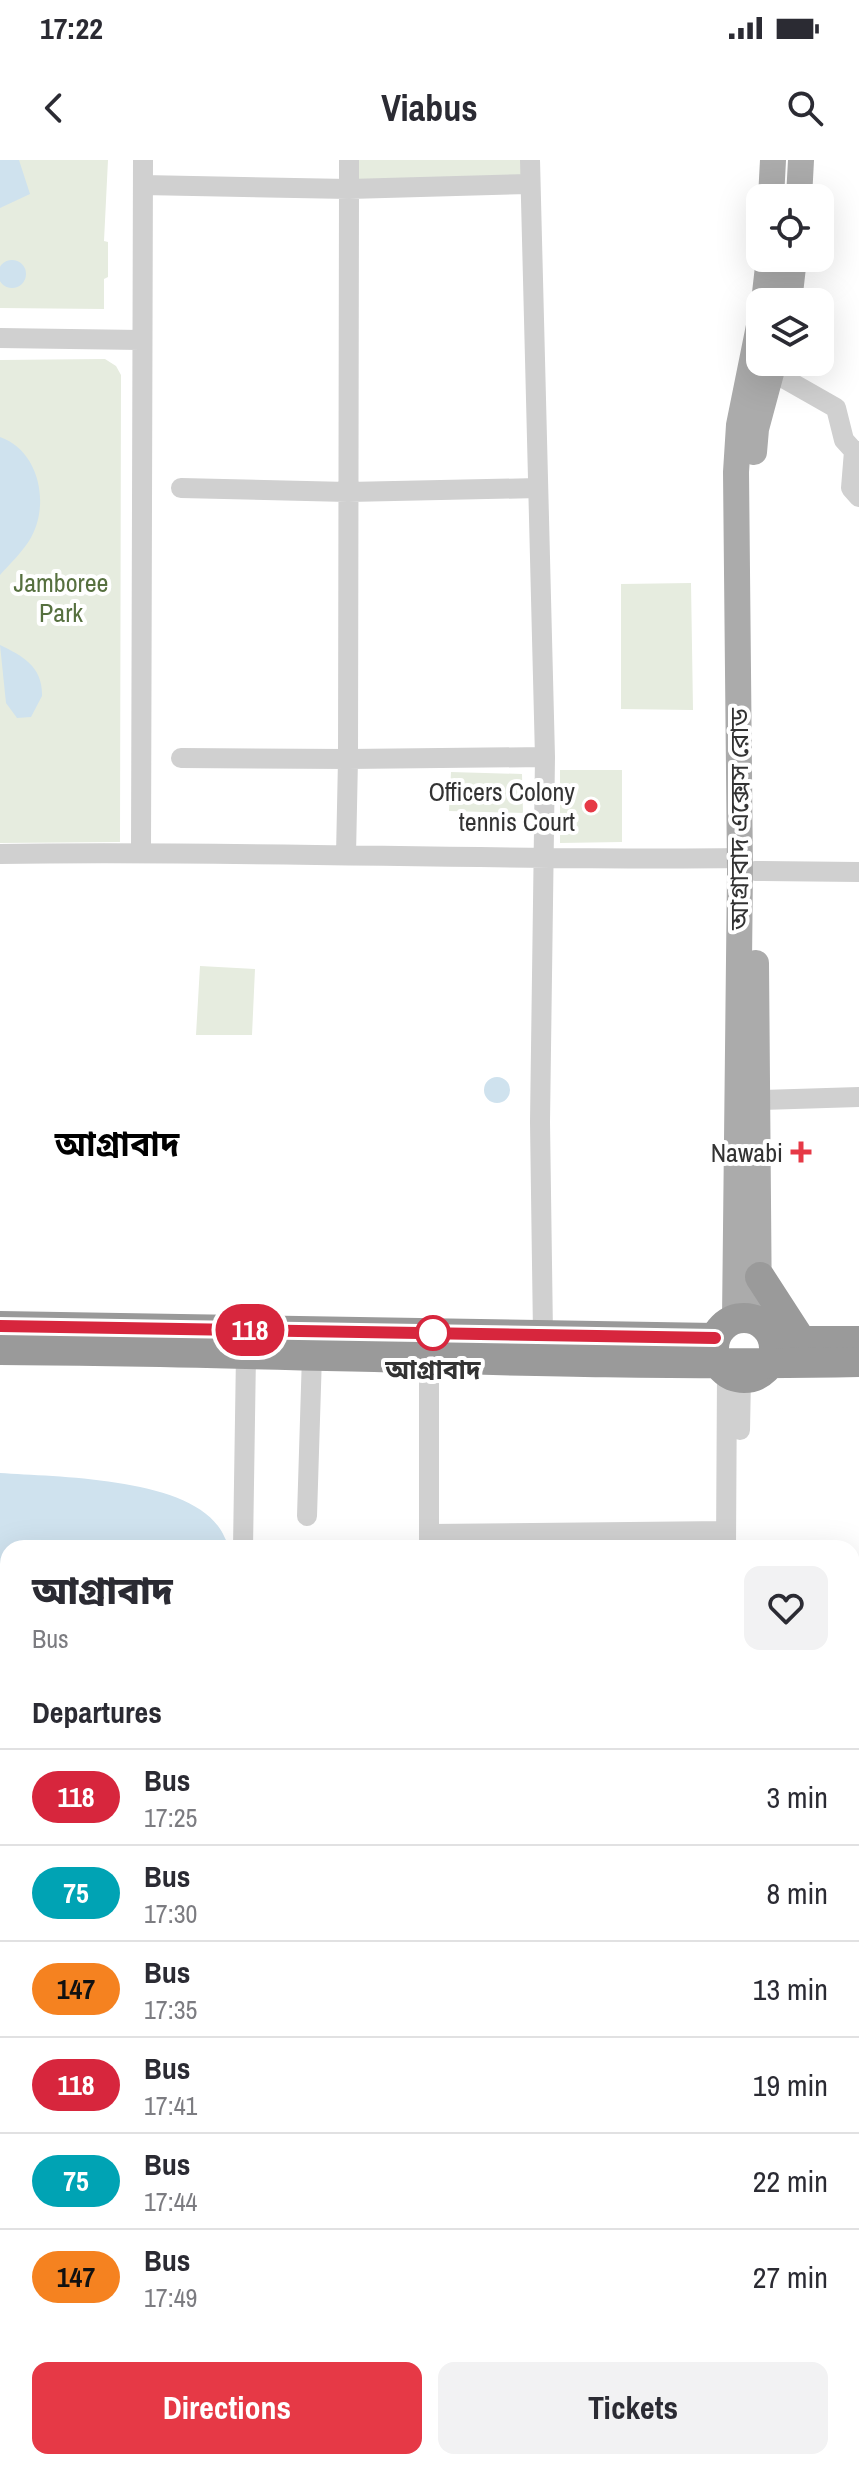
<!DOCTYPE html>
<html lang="en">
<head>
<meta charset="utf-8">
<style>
  :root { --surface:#fff; --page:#f2f2f3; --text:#2b2b33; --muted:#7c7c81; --line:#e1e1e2; --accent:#e63946 }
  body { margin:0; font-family:"Archivo Narrow","Noto Sans Bengali",sans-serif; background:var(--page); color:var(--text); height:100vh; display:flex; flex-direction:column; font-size:30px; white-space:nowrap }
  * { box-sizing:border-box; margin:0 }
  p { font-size:26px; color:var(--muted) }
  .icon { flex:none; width:44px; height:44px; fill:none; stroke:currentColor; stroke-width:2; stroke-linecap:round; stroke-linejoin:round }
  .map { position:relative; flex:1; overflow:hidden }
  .drawer { position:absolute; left:0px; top:1380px; width:860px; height:930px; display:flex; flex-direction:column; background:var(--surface); border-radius:24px 24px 0 0; box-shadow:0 8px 32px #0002 }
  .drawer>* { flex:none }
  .badge { padding:0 16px; border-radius:26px; font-size:28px; line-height:52px }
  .controls { position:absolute; left:746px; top:24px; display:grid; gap:16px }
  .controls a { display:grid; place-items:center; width:88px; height:88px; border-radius:16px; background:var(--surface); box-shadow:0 8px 32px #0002; font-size:40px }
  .map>.badge { position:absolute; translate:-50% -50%; box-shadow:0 0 0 4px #fff }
  h2 { padding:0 32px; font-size:30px; line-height:72px }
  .round { display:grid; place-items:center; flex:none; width:84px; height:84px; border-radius:16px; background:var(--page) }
  .overview { display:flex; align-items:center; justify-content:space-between; height:136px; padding:0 32px }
  h1 { font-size:38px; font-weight:800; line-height:60px }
  .button { display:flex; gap:16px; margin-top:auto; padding:16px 32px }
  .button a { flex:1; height:92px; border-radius:16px; background:var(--accent); color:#fff; font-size:32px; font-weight:800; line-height:92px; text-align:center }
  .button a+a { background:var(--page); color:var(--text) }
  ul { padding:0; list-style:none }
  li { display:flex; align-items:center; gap:24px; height:96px; padding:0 32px; border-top:2px solid var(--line) }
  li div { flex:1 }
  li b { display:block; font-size:30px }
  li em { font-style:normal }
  li .badge { min-width:88px; font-weight:700; text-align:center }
  .status { display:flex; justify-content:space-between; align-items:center; height:56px; padding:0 40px; background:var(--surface); direction:ltr }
  .status svg { height:22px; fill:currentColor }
  header { display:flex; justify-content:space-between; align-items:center; height:104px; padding:0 32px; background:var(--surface); font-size:36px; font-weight:800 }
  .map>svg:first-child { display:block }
  .green { fill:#e6ecdf }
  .water { fill:#cfe2ee }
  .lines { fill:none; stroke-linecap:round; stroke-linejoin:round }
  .minor { stroke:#d0d0d0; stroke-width:20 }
  .major { stroke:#ababab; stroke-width:26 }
  .highway { stroke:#9a9a9a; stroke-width:30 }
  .highway-bridge { stroke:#9a9a9a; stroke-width:30 }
  .line-casing { stroke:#fff; stroke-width:18 }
  .line { stroke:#d7263d; stroke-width:12 }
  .poi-dot { fill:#e63946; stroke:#fff; stroke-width:3 }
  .stop-dot { fill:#fff; stroke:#d7263d; stroke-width:4 }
  .labels { text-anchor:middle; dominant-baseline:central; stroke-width:8; stroke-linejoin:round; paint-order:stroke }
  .park-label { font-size:26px; fill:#56703f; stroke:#fff }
  .poi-label { font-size:26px; fill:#333; stroke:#fff; text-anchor:end }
  .street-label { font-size:26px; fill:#333; stroke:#fff }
  .stop-label { font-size:26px; font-weight:bold; fill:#333; stroke:#fff }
  .district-label { font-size:34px; font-weight:bold; fill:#000; stroke:#fff }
</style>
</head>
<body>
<div class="status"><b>17:22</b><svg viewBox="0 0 49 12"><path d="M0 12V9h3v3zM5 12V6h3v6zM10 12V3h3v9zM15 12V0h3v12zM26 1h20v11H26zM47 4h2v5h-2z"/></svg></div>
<header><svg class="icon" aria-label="back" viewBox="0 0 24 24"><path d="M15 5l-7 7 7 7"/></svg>Viabus<svg class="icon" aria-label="search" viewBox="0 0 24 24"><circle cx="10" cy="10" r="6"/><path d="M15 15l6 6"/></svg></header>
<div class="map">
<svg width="859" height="2309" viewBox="0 0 859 2309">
  <rect width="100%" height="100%" fill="#fff"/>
  <path class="green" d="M0 0H108L104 81 108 82V117L104 119V149L0 148Z
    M357 0H535L536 19 357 23Z
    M105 199 116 206 121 215 120 682 0 683V200Z
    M691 423 693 550 621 549V424Z
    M560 610H622V682L560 683Z
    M451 612 522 614 523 653 449 651Z
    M200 806 255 809 252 875H196Z"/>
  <path class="water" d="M0 0H19L30 34 0 48Z
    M-2 114a14 14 0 1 1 28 0a14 14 0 1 1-28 0Z
    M0 277C40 291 51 346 29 381 21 393 10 404 0 415Z
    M0 485C23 496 43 507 42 536L31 557 17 558 6 543Z
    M484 930a13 13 0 1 1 26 0a13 13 0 1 1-26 0Z
    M0 1313C56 1317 182 1317 218 1366 223 1372 226 1381 230 1388H8V2223L0 2230Z"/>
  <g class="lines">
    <path class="minor" d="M530 0 545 597 540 962 543 1174
      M529 24 349 29 348 599 545 597
      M143 25 349 29V0
      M0 178 140 180
      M771 211 836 248 844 280 854 291H859
      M854 291 851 328 859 337
      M181 328 348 332 538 328
      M181 598 348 599 346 695
      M141 692 143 0
      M0 694C247 690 493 701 740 698
      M755 711 859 712
      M758 940 859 937
      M429 1196V1388
      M740 1270 741 1218
      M307 1356 312 1195
      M429 1374 726 1371
      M243 1388 246 1194
      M726 1388 727 1213
      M852 1500H859
      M852 1936H859
      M0 2234 8 2227
      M852 2234H859
      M0 2287 8 2290
      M265 2309 267 2302
      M606 2309 609 2302"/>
    <path class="major" d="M771 38 773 0
      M799 38 801 0
      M764 142 769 98
      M789 142 794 98
      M754 292 756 269 774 202
      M756 803 759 1162
      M735 1159 740 711 736 312 739 265 760 161"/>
    <path class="highway" d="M760 1117 802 1182
      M714 1188a30 30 0 1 1 60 0a30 30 0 1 1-60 0Z
      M0 1166 715 1178
      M774 1181H859"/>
    <path class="highway-bridge" d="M0 1190C286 1191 573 1208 859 1202"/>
  </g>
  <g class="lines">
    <defs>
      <path id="line" d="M0 1166 715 1178"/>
    </defs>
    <use href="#line" class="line-casing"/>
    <use href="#line" class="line"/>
  </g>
  <g class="poi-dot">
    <circle cx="591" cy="646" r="8"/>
    <path d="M797 980h8v8h8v8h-8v8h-8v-8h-8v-8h8z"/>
  </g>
  <circle class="stop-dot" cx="433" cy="1173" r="16"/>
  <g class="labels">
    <g class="park-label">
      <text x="61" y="422">Jamboree<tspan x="61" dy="30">Park</tspan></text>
    </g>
    <g class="poi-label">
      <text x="575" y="631">Officers Colony<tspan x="575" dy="30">tennis Court</tspan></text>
      <text x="783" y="992">Nawabi</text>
    </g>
    <g class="street-label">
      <text transform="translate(738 659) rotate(-90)">আগ্রাবাদ এক্সেস রোড</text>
    </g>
    <g class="stop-label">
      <text x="433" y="1209">আগ্রাবাদ</text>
    </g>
    <g class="district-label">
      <text x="117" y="984">আগ্রাবাদ</text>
    </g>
  </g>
</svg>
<div class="controls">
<a><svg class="icon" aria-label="locate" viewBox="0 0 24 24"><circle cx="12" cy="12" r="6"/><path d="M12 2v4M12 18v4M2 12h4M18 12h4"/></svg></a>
<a><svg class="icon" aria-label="layers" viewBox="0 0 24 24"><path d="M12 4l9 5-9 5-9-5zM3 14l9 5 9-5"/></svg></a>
</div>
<b class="badge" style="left:250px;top:1170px;background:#d7263d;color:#fff">118</b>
<section class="drawer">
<div class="overview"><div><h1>আগ্রাবাদ</h1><p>Bus</p></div><a class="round"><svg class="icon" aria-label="heart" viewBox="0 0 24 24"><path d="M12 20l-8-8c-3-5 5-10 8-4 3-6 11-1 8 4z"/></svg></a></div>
<h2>Departures</h2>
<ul>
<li><span class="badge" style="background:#d7263d;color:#fff">118</span><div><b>Bus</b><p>17:25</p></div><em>3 min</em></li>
<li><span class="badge" style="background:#00a3b4;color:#fff">75</span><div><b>Bus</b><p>17:30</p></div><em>8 min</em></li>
<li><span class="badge" style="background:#f58220;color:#111">147</span><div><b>Bus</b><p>17:35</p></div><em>13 min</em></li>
<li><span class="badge" style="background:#d7263d;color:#fff">118</span><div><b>Bus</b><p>17:41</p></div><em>19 min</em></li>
<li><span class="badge" style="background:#00a3b4;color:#fff">75</span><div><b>Bus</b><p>17:44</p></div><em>22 min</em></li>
<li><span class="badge" style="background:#f58220;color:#111">147</span><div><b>Bus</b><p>17:49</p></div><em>27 min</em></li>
</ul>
<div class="button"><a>Directions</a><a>Tickets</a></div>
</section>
</div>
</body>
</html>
